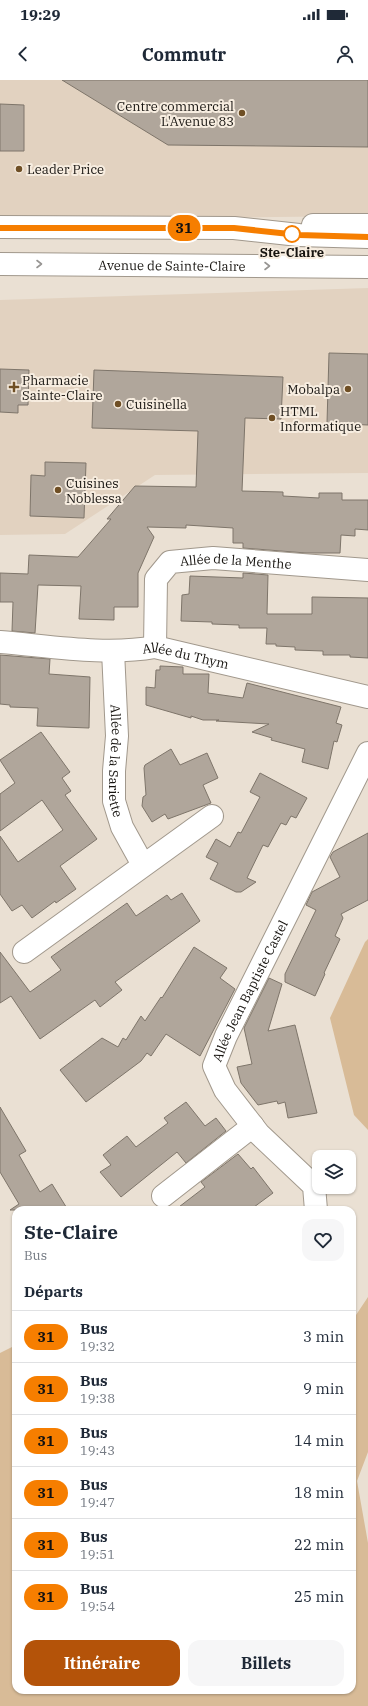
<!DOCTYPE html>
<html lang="fr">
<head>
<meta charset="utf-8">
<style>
  :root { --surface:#fff; --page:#f6f6f7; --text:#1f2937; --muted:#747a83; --line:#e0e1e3; --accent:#b45309 }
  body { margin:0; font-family:"IBM Plex Serif",serif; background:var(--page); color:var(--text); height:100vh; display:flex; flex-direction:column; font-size:15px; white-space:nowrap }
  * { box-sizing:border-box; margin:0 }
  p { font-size:13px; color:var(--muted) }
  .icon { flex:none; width:22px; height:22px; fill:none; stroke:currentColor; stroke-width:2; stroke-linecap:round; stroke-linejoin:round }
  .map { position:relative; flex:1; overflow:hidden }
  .panel { position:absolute; left:12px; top:1126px; width:344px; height:488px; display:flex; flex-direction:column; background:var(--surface); border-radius:12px; box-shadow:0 1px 3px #0004 }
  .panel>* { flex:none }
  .badge { padding:0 8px; border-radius:13px; font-size:14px; line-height:26px }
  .tools { position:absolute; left:312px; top:1070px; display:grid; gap:8px }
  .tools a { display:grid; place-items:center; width:44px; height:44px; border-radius:8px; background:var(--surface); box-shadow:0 1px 3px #0004; font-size:20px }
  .map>.badge { position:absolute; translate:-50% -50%; box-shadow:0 0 0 2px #fff }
  h2 { padding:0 12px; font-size:15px; line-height:36px }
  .round { display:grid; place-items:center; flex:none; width:42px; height:42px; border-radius:12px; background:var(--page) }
  .summary { display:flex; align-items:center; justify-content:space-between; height:68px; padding:0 12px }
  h1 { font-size:19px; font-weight:800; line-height:30px }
  .action { display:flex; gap:8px; margin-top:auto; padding:8px 12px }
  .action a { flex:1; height:46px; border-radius:12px; background:var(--accent); color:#fff; font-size:16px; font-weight:800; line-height:46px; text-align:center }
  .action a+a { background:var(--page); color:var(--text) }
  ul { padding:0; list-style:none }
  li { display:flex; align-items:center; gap:12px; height:52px; padding:0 12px; border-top:1px solid var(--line) }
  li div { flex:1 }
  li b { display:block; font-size:15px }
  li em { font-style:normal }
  li .badge { min-width:44px; font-weight:700; text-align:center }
  .status { display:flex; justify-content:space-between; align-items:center; height:28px; padding:0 20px; background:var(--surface); direction:ltr }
  .status svg { height:11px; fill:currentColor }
  header { display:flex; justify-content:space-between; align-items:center; height:52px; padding:0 12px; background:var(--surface); font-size:18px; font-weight:800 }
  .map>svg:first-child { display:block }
  .built { fill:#e2d2c0 }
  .green { fill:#d8bb97 }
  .building { fill:#b0a69b; stroke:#7e756a }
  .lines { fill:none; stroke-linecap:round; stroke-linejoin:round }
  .minor-casing { stroke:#a1988c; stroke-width:24 }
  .secondary-casing { stroke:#a1988c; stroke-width:24 }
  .minor { stroke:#fff; stroke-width:22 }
  .secondary { stroke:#fff; stroke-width:22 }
  .oneway { stroke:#979593 }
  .line-casing { stroke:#fff; stroke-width:9 }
  .line { stroke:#f67e00; stroke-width:6 }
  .poi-dot { fill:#6f4f25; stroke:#f7ede0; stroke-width:1.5 }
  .stop-dot { fill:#fff; stroke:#f67e00; stroke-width:2 }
  .labels { text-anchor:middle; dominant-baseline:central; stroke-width:4; stroke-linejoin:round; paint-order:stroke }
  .poi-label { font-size:13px; fill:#171410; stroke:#f7ede0; text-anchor:start }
  .stop-label { font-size:13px; font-weight:bold; fill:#171410; stroke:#f7ede0 }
  .street-label { font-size:13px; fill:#171410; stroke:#f7ede0 }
</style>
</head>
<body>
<div class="status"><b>19:29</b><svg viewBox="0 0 49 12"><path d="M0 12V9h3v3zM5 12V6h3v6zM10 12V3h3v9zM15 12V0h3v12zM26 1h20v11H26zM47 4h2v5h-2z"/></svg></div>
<header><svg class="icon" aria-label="back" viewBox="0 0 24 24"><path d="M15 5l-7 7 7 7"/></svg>Commutr<svg class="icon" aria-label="person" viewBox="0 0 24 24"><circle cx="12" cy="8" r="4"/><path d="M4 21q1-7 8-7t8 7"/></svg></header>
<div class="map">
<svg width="368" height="1626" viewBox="0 0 368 1626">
  <rect width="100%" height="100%" fill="#eae0d3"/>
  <path class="built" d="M0 0H368V136L0 140Z
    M368 208V393L155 395 65 454 0 455V220Z"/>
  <path class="green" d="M368 859V1050L354 1035 330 938 365 862Z
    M368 1217V1372L357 1401 368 1463V1626H0V1273L16 1265V1610H352V1241Z"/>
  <path class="building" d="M62 0H368V67L168 65Z
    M0 24 24 25V71H0Z
    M329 273 368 274V345L327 343Z
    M0 289 29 290 28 325H18V333L0 332Z
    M94 290 283 297 281 339 245 338 242 411 283 412V416L319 418V413H342V420H368V450L355 449V456L341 455 340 473H306L243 468V463H233V448L186 445V448L147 447 154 457 138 493V527H114V540L79 539 81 506 38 505 35 553 12 551 13 522H0V493L28 494 29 475 78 477 111 439H107L135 406 196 407 198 351 92 348Z
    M45 382 86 383 84 438 30 436 31 395 45 396Z
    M243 493 268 495 267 534H312V517L368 518V578L350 577V575H323V571L295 570V567L276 566V564H266L267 548H239V545L212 544V542L181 541 182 515 189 514 190 496 243 498Z
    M0 575 50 579 49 594 90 597 89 648 37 646 38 628 10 627V625L0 624Z
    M160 586 183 587V594H209L208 613 243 618 247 603 341 627 336 643 342 645 337 662 334 661 328 689 302 682 305 669 271 660 272 658 252 652 269 644 216 641 219 640H203L191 636V638L146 625V607L155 608 156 590H160Z
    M41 652 70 692 62 698 71 711 65 715 97 759 60 786 76 809 56 823 55 821 32 838 22 825 12 831 0 814V756L18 782 63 750 42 720 0 751V714L15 703 0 680Z
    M171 669 180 685 207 673 218 698 203 705 211 723 168 739 165 734 152 742 142 726 143 717 146 715 144 688 145 685Z
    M260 693 307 718 296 738 291 736 286 745 281 743 268 767 263 765 247 798 256 802 241 812H236L210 799 218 783 206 777 216 759 230 767 238 752 241 753 260 717 250 712Z
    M368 753V820L341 834 343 838 335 856 340 859 324 893 325 894 315 916 285 902V894L316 830 306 825 312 812 340 797 330 777 333 772Z
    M182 813 200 841 115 902 122 910 100 927 95 920 40 959 11 916 0 923V872L30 912 61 890 51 877 127 823 136 836 167 815 171 820Z
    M194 867 227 888 220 898 235 909 200 976 166 954 151 976 147 973 141 981 86 1022 60 990 102 958 118 967 123 958 126 960 141 936 145 941 161 917 162 918Z
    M269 898 282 904 268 951 295 945 317 1033 288 1038 285 1022 278 1024 277 1021 258 1025 241 1003 237 987 252 984 244 948Z
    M186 1022 205 1046 216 1038 226 1051 186 1083 177 1072 121 1117 100 1092 111 1085 103 1075 127 1056 136 1067 168 1043 164 1038Z
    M0 1027 26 1071 19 1075 40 1112 52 1104 68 1130H10L19 1124 0 1092Z
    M238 1074 251 1089 253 1087 273 1113 250 1130H175L205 1107 201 1102Z"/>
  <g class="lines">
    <defs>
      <g id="minor">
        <path d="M313 145H368"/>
        <path id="s1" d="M0 562C50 566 105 576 155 567L368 617"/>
        <path id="s2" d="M155 567 156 499 170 482 213 478 368 490"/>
        <path id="s3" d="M113 571 117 656 114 691V721L122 747 143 785"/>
        <path d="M24 872 212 736"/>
        <path d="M163 1116 253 1046"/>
        <path id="s4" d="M316 1130 314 1106 259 1054 225 1010 214 986 226 956 368 673"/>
      </g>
      <g id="secondary">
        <path d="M0 147 234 148 299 155 368 157"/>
        <path id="s5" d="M0 184 368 187"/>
      </g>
    </defs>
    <use href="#minor" class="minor-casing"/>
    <use href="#secondary" class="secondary-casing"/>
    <use href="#minor" class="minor"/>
    <use href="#secondary" class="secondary"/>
  </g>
  <defs><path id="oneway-chevron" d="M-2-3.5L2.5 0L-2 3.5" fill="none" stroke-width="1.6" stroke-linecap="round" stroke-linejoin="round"/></defs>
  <g class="oneway">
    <use href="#oneway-chevron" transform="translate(39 184)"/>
    <use href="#oneway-chevron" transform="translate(267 186)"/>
  </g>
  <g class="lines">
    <defs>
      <path id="line" d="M0 148H234L299 155 368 157"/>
    </defs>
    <use href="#line" class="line-casing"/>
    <use href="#line" class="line"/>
  </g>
  <g class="poi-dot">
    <circle cx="242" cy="33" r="4"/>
    <circle cx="19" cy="89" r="4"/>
    <path d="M12 301h4v4h4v4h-4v4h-4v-4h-4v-4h4z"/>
    <circle cx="348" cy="309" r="4"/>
    <circle cx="118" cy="324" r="4"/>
    <circle cx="272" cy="338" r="4"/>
    <circle cx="58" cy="410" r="4"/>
  </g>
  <circle class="stop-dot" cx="292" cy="154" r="8"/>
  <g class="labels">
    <g class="poi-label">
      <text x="234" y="26" text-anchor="end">Centre commercial<tspan x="234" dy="15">L'Avenue 83</tspan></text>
      <text x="27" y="89">Leader Price</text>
      <text x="22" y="300">Pharmacie<tspan x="22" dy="15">Sainte-Claire</tspan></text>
      <text x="340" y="309" text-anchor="end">Mobalpa</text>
      <text x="126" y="324">Cuisinella</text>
      <text x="280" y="331">HTML<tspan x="280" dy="15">Informatique</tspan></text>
      <text x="66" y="403">Cuisines<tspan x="66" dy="15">Noblessa</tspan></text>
    </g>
    <g class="stop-label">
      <text x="292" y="172">Ste-Claire</text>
    </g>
    <g class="street-label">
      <text stroke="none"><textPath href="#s5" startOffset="172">Avenue de Sainte-Claire</textPath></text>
      <text stroke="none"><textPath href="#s2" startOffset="156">Allée de la Menthe</textPath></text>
      <text stroke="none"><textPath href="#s1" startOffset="187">Allée du Thym</textPath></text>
      <text stroke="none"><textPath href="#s3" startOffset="110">Allée de la Sariette</textPath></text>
      <text stroke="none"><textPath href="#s4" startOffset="265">Allée Jean Baptiste Castel</textPath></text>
    </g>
  </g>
</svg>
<div class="tools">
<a><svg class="icon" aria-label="layers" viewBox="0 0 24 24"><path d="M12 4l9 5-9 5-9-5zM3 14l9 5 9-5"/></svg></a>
</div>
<b class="badge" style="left:184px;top:148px;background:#f67e00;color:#111">31</b>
<section class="panel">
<div class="summary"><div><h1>Ste-Claire</h1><p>Bus</p></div><a class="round"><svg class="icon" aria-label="heart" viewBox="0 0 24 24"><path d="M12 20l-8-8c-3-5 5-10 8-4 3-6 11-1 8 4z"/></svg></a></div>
<h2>Départs</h2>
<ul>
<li><span class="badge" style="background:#f67e00;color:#111">31</span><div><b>Bus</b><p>19:32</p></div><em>3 min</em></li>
<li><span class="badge" style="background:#f67e00;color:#111">31</span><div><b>Bus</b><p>19:38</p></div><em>9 min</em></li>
<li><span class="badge" style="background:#f67e00;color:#111">31</span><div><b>Bus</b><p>19:43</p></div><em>14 min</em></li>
<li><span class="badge" style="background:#f67e00;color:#111">31</span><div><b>Bus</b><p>19:47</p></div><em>18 min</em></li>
<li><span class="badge" style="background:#f67e00;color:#111">31</span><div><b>Bus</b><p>19:51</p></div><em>22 min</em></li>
<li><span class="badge" style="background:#f67e00;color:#111">31</span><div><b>Bus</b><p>19:54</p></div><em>25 min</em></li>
</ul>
<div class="action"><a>Itinéraire</a><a>Billets</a></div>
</section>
</div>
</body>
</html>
